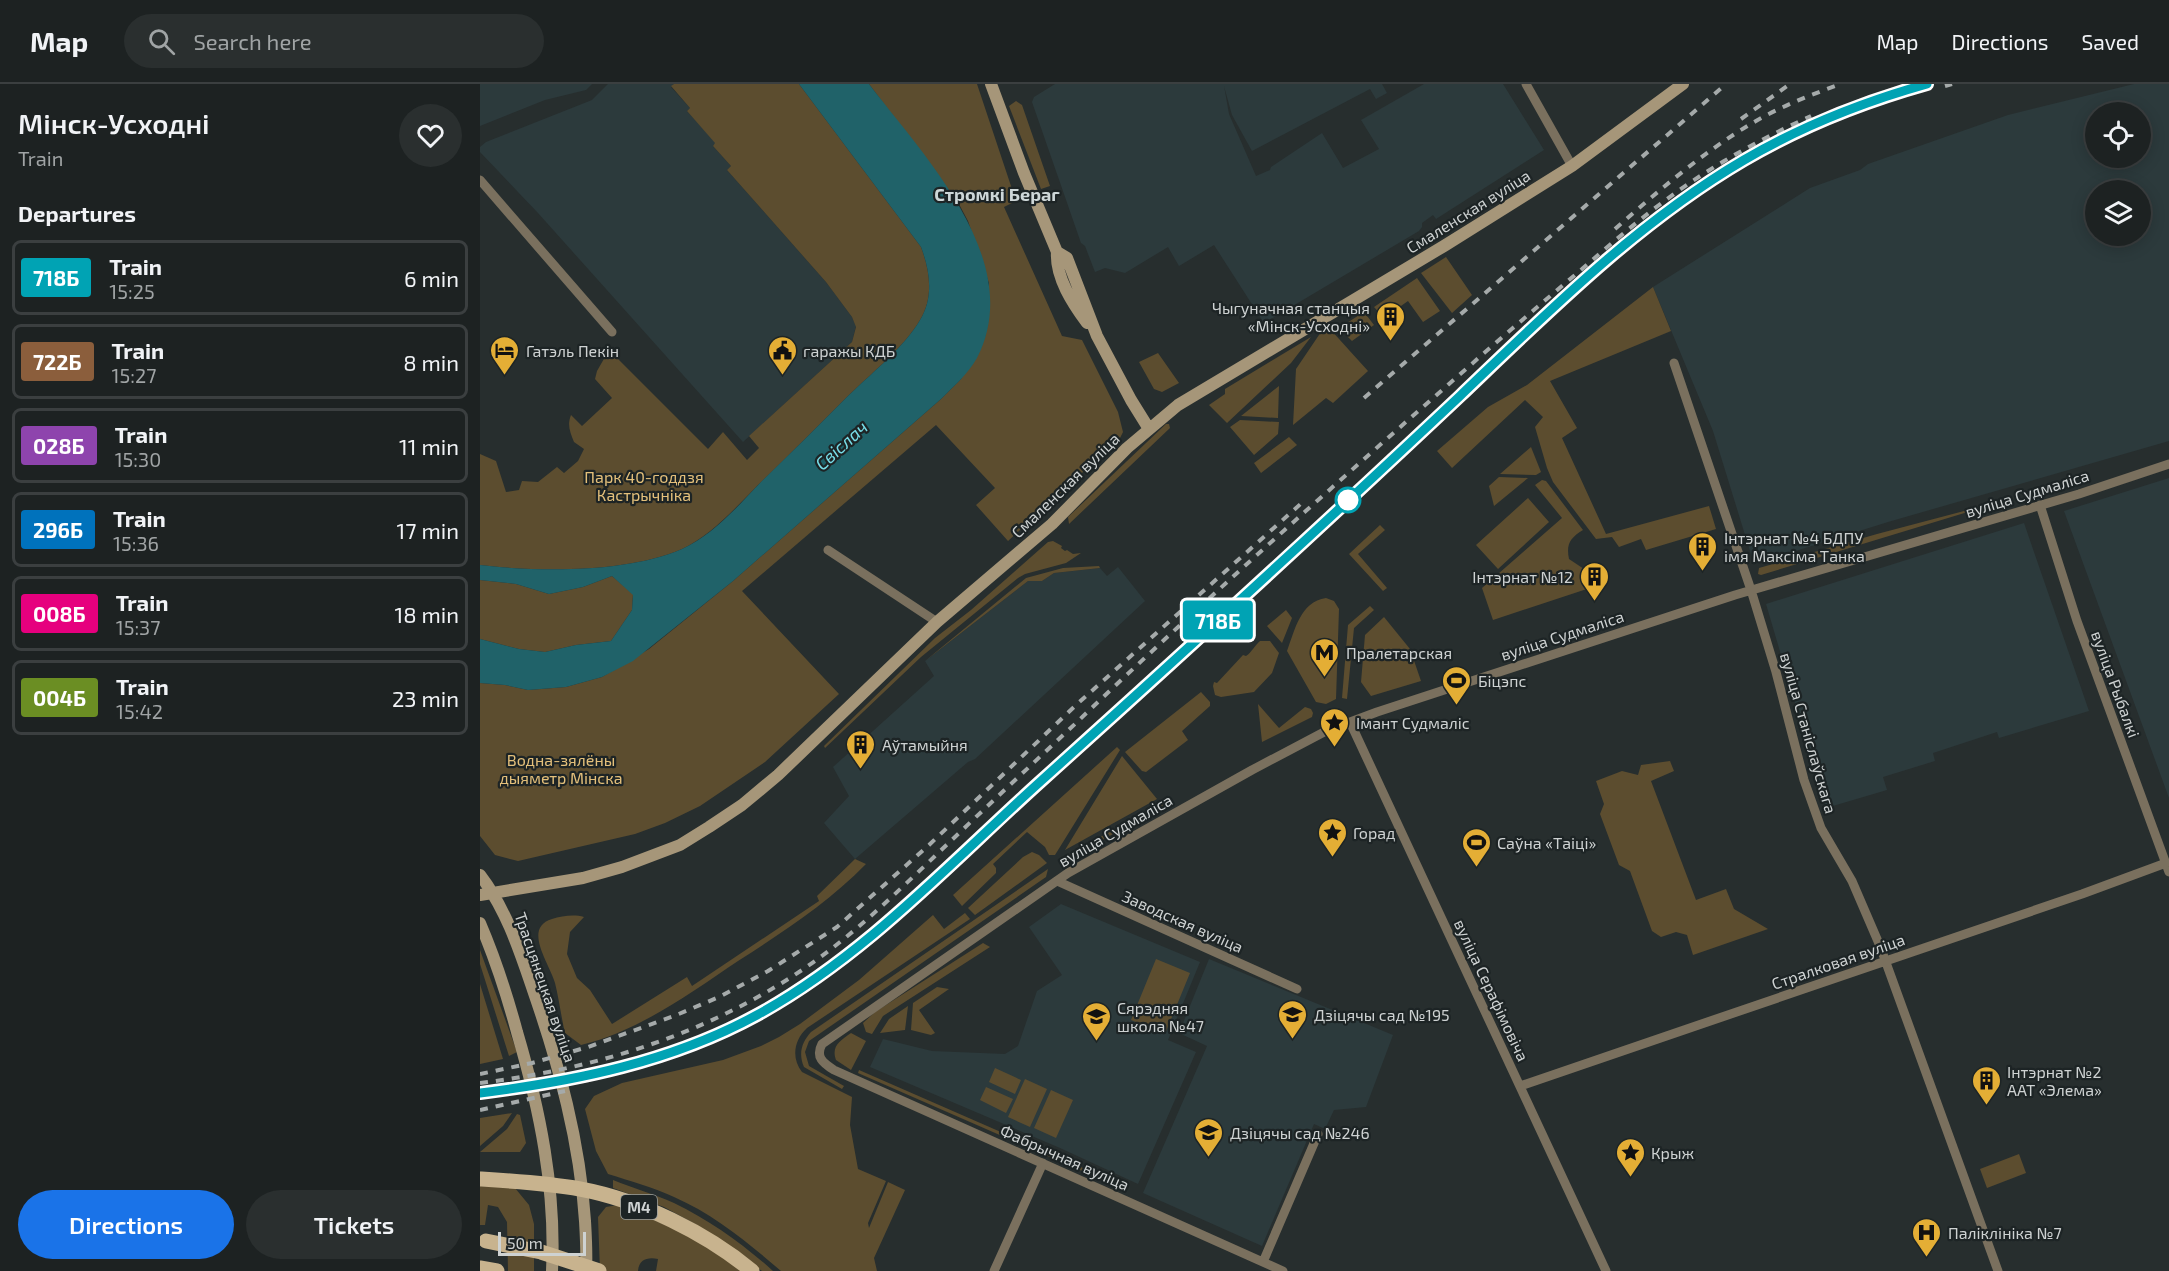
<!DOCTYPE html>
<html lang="en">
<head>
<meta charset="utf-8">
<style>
  :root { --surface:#1d2222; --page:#2a2f2f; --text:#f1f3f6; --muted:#a0a4a5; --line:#3b3f40; --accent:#1a73e8 }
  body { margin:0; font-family:"Exo 2",sans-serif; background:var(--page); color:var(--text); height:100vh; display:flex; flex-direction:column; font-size:22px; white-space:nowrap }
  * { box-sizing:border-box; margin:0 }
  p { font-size:20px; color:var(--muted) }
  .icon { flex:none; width:33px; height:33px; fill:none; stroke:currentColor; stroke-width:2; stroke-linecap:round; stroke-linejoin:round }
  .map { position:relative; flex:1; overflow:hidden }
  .sheet { display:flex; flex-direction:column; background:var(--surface); width:480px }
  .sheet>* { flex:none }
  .badge { padding:0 12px; border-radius:4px; font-size:21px; line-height:39px }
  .controls { position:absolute; left:1605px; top:18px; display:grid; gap:12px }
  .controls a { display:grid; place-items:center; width:66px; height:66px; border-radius:50%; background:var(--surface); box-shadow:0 3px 15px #0003,0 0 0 2px var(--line); font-size:30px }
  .scale { position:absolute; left:18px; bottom:15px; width:88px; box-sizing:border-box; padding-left:6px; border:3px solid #ced2d2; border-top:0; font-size:16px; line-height:21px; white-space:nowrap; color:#ced2d2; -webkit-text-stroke:4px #1d2425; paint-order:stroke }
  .map>.badge { position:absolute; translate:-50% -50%; box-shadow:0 0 0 3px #fff }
  h2 { padding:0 18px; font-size:22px; line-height:54px }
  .round { display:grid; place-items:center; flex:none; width:63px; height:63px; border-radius:32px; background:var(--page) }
  .headline { display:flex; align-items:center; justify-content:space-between; height:102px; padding:0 18px }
  h1 { font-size:28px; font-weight:600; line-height:45px }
  .primary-button { display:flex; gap:12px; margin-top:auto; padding:12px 18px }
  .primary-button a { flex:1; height:69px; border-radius:36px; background:var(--accent); color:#fff; font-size:24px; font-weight:600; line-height:69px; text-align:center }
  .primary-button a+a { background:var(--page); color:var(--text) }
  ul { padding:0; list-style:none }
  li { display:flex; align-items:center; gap:18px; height:75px; margin:0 12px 9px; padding:0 6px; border:3px solid var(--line); border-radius:9px }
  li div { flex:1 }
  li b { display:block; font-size:22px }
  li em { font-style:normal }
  li .badge { min-width:66px; font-weight:700; text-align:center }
  header { display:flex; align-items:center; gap:36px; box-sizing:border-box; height:84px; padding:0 30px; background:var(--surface); border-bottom:2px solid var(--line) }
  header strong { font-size:28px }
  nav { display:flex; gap:33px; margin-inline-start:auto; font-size:21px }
  .search { width:420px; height:54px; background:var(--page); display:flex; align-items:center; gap:15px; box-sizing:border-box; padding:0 21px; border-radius:33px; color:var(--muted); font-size:22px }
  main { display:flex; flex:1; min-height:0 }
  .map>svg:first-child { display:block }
  .built { fill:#2c3a3c; fill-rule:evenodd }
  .green { fill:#5c4d2f }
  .water { fill:#206269 }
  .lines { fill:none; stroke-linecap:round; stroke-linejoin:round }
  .street { stroke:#7a705e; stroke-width:9 }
  .secondary { stroke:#a69679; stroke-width:12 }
  .primary { stroke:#c8b38e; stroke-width:15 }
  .rail { stroke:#a5aaaa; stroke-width:4; stroke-dasharray:8 8; stroke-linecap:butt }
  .primary-bridge { stroke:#c8b38e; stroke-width:15 }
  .line-casing { stroke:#fff; stroke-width:14 }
  .line { stroke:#00a3b4; stroke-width:9 }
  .stop-dot { fill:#fff; stroke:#00a3b4; stroke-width:3 }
  .labels { text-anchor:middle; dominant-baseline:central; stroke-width:4.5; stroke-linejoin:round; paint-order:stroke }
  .shield { fill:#1d2425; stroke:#999e9e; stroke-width:1.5 }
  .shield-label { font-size:15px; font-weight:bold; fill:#ced2d2 }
  .street-label { font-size:16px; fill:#ced2d2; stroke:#1d2425 }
  .poi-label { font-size:16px; fill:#ced2d2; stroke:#1d2425; text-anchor:start }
  .park-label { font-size:16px; fill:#e4c07b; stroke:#1d2425 }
  .neighbourhood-label { font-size:18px; font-weight:bold; fill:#ced7d8; stroke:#1d2425 }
  .water-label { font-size:18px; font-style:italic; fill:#77dce7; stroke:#1d2425 }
</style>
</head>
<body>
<header>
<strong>Map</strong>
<div class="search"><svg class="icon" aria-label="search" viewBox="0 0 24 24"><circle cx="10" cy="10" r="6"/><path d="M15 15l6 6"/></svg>Search here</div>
<nav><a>Map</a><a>Directions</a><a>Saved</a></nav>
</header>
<main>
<section class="sheet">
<div class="headline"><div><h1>Мінск-Усходні</h1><p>Train</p></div><a class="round"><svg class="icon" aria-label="heart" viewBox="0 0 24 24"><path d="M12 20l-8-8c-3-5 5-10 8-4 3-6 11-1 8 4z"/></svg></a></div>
<h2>Departures</h2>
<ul>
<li><span class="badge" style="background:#00a3b4;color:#fff">718Б</span><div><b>Train</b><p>15:25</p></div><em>6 min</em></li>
<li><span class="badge" style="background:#8b5e3c;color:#fff">722Б</span><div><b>Train</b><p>15:27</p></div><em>8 min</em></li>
<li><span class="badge" style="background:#8e44ad;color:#fff">028Б</span><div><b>Train</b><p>15:30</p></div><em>11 min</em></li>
<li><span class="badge" style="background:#0072bc;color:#fff">296Б</span><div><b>Train</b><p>15:36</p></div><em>17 min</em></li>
<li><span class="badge" style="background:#e6007e;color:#fff">008Б</span><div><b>Train</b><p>15:37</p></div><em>18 min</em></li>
<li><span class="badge" style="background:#6b8e23;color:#fff">004Б</span><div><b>Train</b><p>15:42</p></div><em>23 min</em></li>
</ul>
<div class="primary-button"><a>Directions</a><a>Tickets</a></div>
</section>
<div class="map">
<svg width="1689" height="1187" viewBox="0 0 1689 1187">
  <rect width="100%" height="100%" fill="#272e2e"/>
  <path class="built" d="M0 0H112L106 6 65 16 0 42Z
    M128 0H194L191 3 210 24 207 27 236 59 233 62 251 82 247 86 346 198 372 233 376 242 372 258 263 358 58 129 0 68V63L6 58 112 16Z
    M575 0H902L907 9 896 15 890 5 772 67 752 31 744 2 749 30 776 92 790 86 791 83 842 49 863 84 899 65 881 36 944 0H1023L1064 66 956 135 953 131 942 139V143L939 147 784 239 734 161 699 182 688 163 645 189 625 184 615 188 605 162 601 159 552 18 554 13Z
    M1654 0H1689V357L1408 438 1274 480 1233 347 1173 203 1330 104 1380 86 1388 80 1528 31ZM1616 28H1660V74H1616ZM1616 106H1660V152H1616Z
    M1689 394V714L1584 427Z
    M1544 439 1609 627 1519 654 1517 648 1453 669 1455 677 1403 693 1407 706 1346 724 1286 520Z
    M638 483 665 517 495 675 488 678 375 775 344 739 369 712 353 683 454 592 445 577 548 497H562L574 489 620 484 627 492Z
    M581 820 720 878 688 956 716 968 658 1100 580 1064 390 983 403 955 452 967 525 970 538 962 557 907 582 891 549 843Z
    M729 875 913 951 886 1023 854 1026 845 1045 834 1040 782 1162 663 1109 727 962 699 949Z"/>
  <path class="green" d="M194 0H319L441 163C450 187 454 213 440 236 423 265 389 291 365 315 336 344 307 373 278 401 255 424 232 451 202 465 147 489 59 488 0 481V370L16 377 26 408 39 406 42 397 58 398 77 383 84 389 98 377 104 365 94 358C90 348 87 341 91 331L102 342 132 314 115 295 117 287 129 266 228 365 243 348 267 376 279 364 269 352 372 258 376 243 372 233 346 198 247 86 251 82 233 62 235 59 207 27 210 24 191 2Z
    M389 0H497L536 117 524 123 582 252 602 256 638 328 643 348 640 354 528 457 496 421 515 404 456 341 262 507 359 610 285 678 220 722 185 739 155 750 38 777 15 771 0 752V599L25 601 48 606 86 603 122 593 169 565 253 497 461 315 481 295 505 253 509 227V199L488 137 479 120Z
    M536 17 542 21 570 102 561 105 529 22Z
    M966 173 992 211 972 229 941 189Z
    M937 194 960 227 943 238 928 217 904 234 894 223Z
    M1173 203 1191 247 1070 297 1097 344 1082 354 1126 450 1229 422 1236 445 1166 466 1161 455 1139 463 1132 453 1116 455 1073 398 1067 384 1055 343 1063 333 1045 316 972 384 957 367 1008 323 1047 301Z
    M884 228 894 241 872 257 859 244Z
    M850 245 888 287 853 319 846 314 813 341 816 285 841 248Z
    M831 253 811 279 747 339 729 321 745 310V305Z
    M678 269 699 299 682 308 674 305 659 278Z
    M799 302 798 334 761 332Z
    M760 336 799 338 798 350 774 371 750 343Z
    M686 340H689L690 344 589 440 588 433Z
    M809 353 817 361 781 389 774 379Z
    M1051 363 1061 388 1056 391 1020 390Z
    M1019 393 1048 394 1014 422 1009 402Z
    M1062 396 1066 397 1103 446C1090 454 1086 460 1089 475L1125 499 1013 536 1002 504 1082 434 1055 401Z
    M1537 413 1281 491 1278 490 1279 484 1397 450Z
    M1048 414 1069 438 1018 485 996 461Z
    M900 441 905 446 878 470 907 504 903 507 869 470Z
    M573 457 582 462 581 464 585 467 587 466 593 470 601 469 586 479 545 490 538 494 441 573 345 664 344 662 455 554 491 526 568 458Z
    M619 482 620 484 574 489 562 497H548L445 577 546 494 583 484Z
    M132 492 153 510 152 526 131 557 96 561 65 568 39 565 0 555V496L36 500 69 510 103 503Z
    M846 514 854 517 859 525 856 615 846 620 836 618 807 567C815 546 820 518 846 514Z
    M890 522 894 526 874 544 867 615 862 614 868 541Z
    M806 526 812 534 802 559 787 542Z
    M904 533 930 565 941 597 891 612 881 598 885 551Z
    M780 557H790L799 569 792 589 774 608 741 613 735 611 733 602 734 598 737 599 763 571 766 572C772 568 774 562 780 557Z
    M721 608 730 618V622L702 647 708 656 666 688 662 687 645 668Z
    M778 620 799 644 825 623 831 625 833 629 832 633 782 658Z
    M637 663 640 666 575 771H569L565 763 547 748 513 780 516 784V789L482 822 473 811Z
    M642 672 677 715 585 766Z
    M1190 677 1194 687 1171 697 1216 816 1246 805 1254 825 1288 845 1213 871 1207 851 1196 848 1181 853 1172 847 1150 787 1139 781 1120 730 1124 720 1116 697 1142 687 1158 691 1161 681Z
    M684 717 685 720 586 777H578Z
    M552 768 559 771 567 779 495 831 488 824 543 773Z
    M375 775 386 780C348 819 303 848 258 877 209 910 159 947 101 961L85 949C81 932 79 915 75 899 70 880 42 844 72 835 82 832 94 830 104 833L90 848 87 870 97 894 110 906 132 940 207 893 212 902 339 817 337 812Z
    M568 785 566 793 329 957 325 968 329 982 364 1002 362 1005 324 983C318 969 322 958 331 948Z
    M485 829 490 835 327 944C314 956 311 974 322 988L372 1013 370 1041 378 1085 406 1097 388 1139 389 1144 408 1098 425 1106 394 1174 397 1187H301C267 1158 235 1131 194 1113 173 1103 150 1097 128 1090L116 1067 105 1025 114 1012 142 999 243 976 281 962 299 953 320 940 379 896 453 831 464 845Z
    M503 859 510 863 403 932 392 950 386 948 383 939 395 928Z
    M0 866 37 968 29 972 0 880Z
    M676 875 710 889 685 950 651 936Z
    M0 900 23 975 0 980Z
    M457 903 469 905 439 926 455 949 451 951 431 946 433 919Z
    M428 922 425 946 400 949 409 935Z
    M371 949 386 957 371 986 356 976C351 962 360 957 371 949Z
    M515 984 541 996 535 1010 509 998Z
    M379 986 603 1084V1085L602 1087 378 989Z
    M545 995 567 1005 550 1043 528 1033Z
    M506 1003 533 1015 526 1029 500 1016Z
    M571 1006 593 1016 576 1054 554 1044Z
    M32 1029 23 1042 0 1062V1034Z
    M37 1030 40 1031 46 1059 40 1068H0L27 1045Z
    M1539 1070 1546 1089 1507 1104 1500 1085Z
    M133 1096C153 1104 174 1110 194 1119 231 1137 263 1160 293 1187H282L217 1141 184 1123 133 1104Z
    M0 1102 35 1104 49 1121 54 1140V1187H28L27 1138 18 1123 8 1121 5 1141H0Z
    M138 1121C181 1139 226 1156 261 1187H176L178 1175C168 1173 159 1175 158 1187H120L118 1133 126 1123Z"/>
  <path class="water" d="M319 0H389C443 71 547 177 497 274 488 290 474 302 461 315L253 497 153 577 122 593 86 603 48 606 25 601 0 599V555L39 565 65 568 96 561 131 557 152 526 153 511 132 492 103 503 69 510 36 500 0 496V481C59 488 147 489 202 465 233 451 258 422 281 398 309 371 337 343 365 315 389 291 423 265 440 236 454 213 450 187 441 163Z"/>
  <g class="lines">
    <path class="street" d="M1046 0 1092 82
      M0 96 132 248
      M1194 279 1271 506 1296 588 1324 696 1341 744 1372 797 1400 862 1518 1187
      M1560 421 1597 537 1689 788
      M348 466 457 538
      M870 638 1126 1187
      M577 797 817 905
      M1040 1002 1602 810 1686 779
      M783 1178 838 1050
      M514 1187 563 1079
      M803 1187 354 986C343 979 335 973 342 960L588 789 772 686 846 647 897 628 1255 511 1599 410 1689 380"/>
    <path class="secondary" d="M511 0 544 89 577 168 587 174 617 252 651 316 669 345
      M577 168C575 193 593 220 607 239
      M0 791C26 825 39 865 53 906 79 981 100 1058 105 1137 106 1154 107 1170 106 1187
      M0 811 103 794 142 783 200 761 229 743 262 721 298 691 457 538 572 440 647 364 698 321 964 162 1092 82 1203 0
      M0 839C15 874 27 911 37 948 60 1026 76 1105 72 1187"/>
    <path class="primary" d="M0 1095C33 1097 67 1099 100 1105 160 1116 226 1149 272 1187
      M0 1184 17 1187"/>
    <path class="rail" d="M1465 2 1472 0
      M1261 35 1310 0
      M1135 145C1177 108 1221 70 1269 41 1297 24 1330 11 1361 0
      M884 314 1246 0
      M0 990 52 979 108 963 194 932 239 913 288 887 357 843 449 761 595 622 825 416
      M0 999C114 985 225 951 322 886 370 854 413 812 455 772 502 727 549 683 596 639 717 523 843 411 969 300 1013 261 1057 223 1102 185 1142 150 1183 115 1228 87 1261 66 1296 48 1331 32
      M0 1009C95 997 191 978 277 931 385 872 471 779 561 697 704 567 846 437 987 305 1074 224 1161 136 1264 76 1322 42 1383 18 1447 0
      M0 1026 85 1007"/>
    <path class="primary-bridge" d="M6 1157 61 1168 119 1187"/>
  </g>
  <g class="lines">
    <defs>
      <path id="line" d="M0 1009C95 997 191 978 277 931 385 872 471 778 561 697 702 570 842 442 980 312 1069 227 1158 138 1264 76 1322 42 1383 18 1447 0"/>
    </defs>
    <use href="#line" class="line-casing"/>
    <use href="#line" class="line"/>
  </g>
  <defs>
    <symbol id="building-pin" viewBox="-11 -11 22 30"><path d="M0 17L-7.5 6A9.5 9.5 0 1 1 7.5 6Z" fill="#e4ae35" stroke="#1d2425"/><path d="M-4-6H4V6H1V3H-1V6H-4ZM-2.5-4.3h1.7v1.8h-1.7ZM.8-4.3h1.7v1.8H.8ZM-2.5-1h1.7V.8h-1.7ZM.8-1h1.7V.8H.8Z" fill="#111"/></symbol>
    <symbol id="hotel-pin" viewBox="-11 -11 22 30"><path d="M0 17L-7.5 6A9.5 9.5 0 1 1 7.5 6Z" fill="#e4ae35" stroke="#1d2425"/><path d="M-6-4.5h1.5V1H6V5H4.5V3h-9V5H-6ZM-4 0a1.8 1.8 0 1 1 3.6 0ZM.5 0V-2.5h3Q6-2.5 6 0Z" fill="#111"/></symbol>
    <symbol id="civic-pin" viewBox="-11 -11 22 30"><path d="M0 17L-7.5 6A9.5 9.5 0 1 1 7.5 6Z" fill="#e4ae35" stroke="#1d2425"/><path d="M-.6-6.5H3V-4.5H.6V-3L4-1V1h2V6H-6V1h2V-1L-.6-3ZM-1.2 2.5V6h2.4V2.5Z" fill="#111"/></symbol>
    <symbol id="metro-pin" viewBox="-11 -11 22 30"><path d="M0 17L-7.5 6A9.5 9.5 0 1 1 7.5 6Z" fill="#e4ae35" stroke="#1d2425"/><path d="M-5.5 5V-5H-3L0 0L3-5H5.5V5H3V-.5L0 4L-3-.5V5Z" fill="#111"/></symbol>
    <symbol id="stadium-pin" viewBox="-11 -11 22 30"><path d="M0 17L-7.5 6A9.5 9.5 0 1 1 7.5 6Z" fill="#e4ae35" stroke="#1d2425"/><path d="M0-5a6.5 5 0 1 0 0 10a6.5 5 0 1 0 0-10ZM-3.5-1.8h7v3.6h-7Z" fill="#111"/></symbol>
    <symbol id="sight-pin" viewBox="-11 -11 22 30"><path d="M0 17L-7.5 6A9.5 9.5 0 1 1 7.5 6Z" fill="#e4ae35" stroke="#1d2425"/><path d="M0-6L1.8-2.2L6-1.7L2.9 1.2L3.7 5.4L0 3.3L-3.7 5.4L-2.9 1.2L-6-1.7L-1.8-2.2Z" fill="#111"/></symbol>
    <symbol id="school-pin" viewBox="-11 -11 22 30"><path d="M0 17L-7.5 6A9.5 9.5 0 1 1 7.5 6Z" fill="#e4ae35" stroke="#1d2425"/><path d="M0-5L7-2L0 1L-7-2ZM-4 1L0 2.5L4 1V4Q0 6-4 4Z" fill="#111"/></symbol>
    <symbol id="hospital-pin" viewBox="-11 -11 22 30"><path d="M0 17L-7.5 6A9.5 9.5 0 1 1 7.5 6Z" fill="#e4ae35" stroke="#1d2425"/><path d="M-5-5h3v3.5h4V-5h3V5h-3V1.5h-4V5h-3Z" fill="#111"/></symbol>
  </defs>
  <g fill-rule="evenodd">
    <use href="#building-pin" x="894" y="216" width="33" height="45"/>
    <use href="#hotel-pin" x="8" y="250" width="33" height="45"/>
    <use href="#civic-pin" x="286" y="250" width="33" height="45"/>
    <use href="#building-pin" x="1206" y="446" width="33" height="45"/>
    <use href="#building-pin" x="1098" y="476" width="33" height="45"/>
    <use href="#metro-pin" x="828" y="552" width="33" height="45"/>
    <use href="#stadium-pin" x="960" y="580" width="33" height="45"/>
    <use href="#sight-pin" x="838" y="622" width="33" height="45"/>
    <use href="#building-pin" x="364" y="644" width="33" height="45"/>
    <use href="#sight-pin" x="836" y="732" width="33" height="45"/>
    <use href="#stadium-pin" x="980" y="742" width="33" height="45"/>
    <use href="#school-pin" x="796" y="914" width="33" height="45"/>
    <use href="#school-pin" x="600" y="916" width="33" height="45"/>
    <use href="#building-pin" x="1490" y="980" width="33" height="45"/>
    <use href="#school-pin" x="712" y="1032" width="33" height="45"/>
    <use href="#sight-pin" x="1134" y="1052" width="33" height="45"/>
    <use href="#hospital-pin" x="1430" y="1132" width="33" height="45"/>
  </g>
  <circle class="stop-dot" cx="868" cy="416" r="12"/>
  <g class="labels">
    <rect class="shield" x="141" y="1111" width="36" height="24" rx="4.5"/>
    <g class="shield-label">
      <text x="159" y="1123">М4</text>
    </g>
    <g class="street-label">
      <text transform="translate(988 127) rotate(-32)">Смаленская вуліца</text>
      <text transform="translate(585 401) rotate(-44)">Смаленская вуліца</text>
      <text transform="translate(1547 409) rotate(-17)">вуліца Судмаліса</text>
      <text transform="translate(1082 551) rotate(-18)">вуліца Судмаліса</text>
      <text transform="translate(1636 600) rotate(70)">вуліца Рыбалкі</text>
      <text transform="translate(1329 649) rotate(74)">вуліца Станіслаўскага</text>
      <text transform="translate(635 746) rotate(-30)">вуліца Судмаліса</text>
      <text transform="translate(703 837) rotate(24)">Заводская вуліца</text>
      <text transform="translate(1358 877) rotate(-19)">Стралковая вуліца</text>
      <text transform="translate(66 903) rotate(71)">Трасцянецкая вуліца</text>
      <text transform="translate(1012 906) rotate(65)">вуліца Серафімовіча</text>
      <text transform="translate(585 1073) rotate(24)">Фабрычная вуліца</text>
    </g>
    <g class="poi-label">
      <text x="890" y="223" text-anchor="end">Чыгуначная станцыя<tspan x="890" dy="18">«Мінск-Усходні»</tspan></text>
      <text x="46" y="266">Гатэль Пекін</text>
      <text x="323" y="266">гаражы КДБ</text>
      <text x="1244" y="453">Інтэрнат №4 БДПУ<tspan x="1244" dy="18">імя Максіма Танка</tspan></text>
      <text x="1093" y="492" text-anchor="end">Інтэрнат №12</text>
      <text x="866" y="568">Пралетарская</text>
      <text x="998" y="596">Біцэпс</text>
      <text x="876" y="638">Імант Судмаліс</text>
      <text x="402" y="660">Аўтамыйня</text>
      <text x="873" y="748">Горад</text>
      <text x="1017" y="758">Саўна «Таіці»</text>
      <text x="637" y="923">Сярэдняя<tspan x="637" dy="18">школа №47</tspan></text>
      <text x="834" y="930">Дзіцячы сад №195</text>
      <text x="1527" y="987">Інтэрнат №2<tspan x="1527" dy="18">ААТ «Элема»</tspan></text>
      <text x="750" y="1048">Дзіцячы сад №246</text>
      <text x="1171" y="1068">Крыж</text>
      <text x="1468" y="1148">Паліклініка №7</text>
    </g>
    <g class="park-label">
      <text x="164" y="392">Парк 40-годдзя<tspan x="164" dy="18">Кастрычніка</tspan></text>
      <text x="81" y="675">Водна-зялёны<tspan x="81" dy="18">дыяметр Мінска</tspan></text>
    </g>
    <g class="neighbourhood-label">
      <text x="517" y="110">Стромкі Бераг</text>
    </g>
    <g class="water-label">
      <text transform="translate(361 361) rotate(-42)">Свіслач</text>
    </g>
  </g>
</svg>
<div class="controls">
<a><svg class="icon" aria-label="locate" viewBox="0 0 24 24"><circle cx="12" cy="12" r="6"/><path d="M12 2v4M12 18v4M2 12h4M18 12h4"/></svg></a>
<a><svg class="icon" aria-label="layers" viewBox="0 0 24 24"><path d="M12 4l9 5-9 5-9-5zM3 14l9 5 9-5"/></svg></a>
</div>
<div class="scale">50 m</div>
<b class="badge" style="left:738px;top:536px;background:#00a3b4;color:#fff">718Б</b>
</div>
</main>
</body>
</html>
